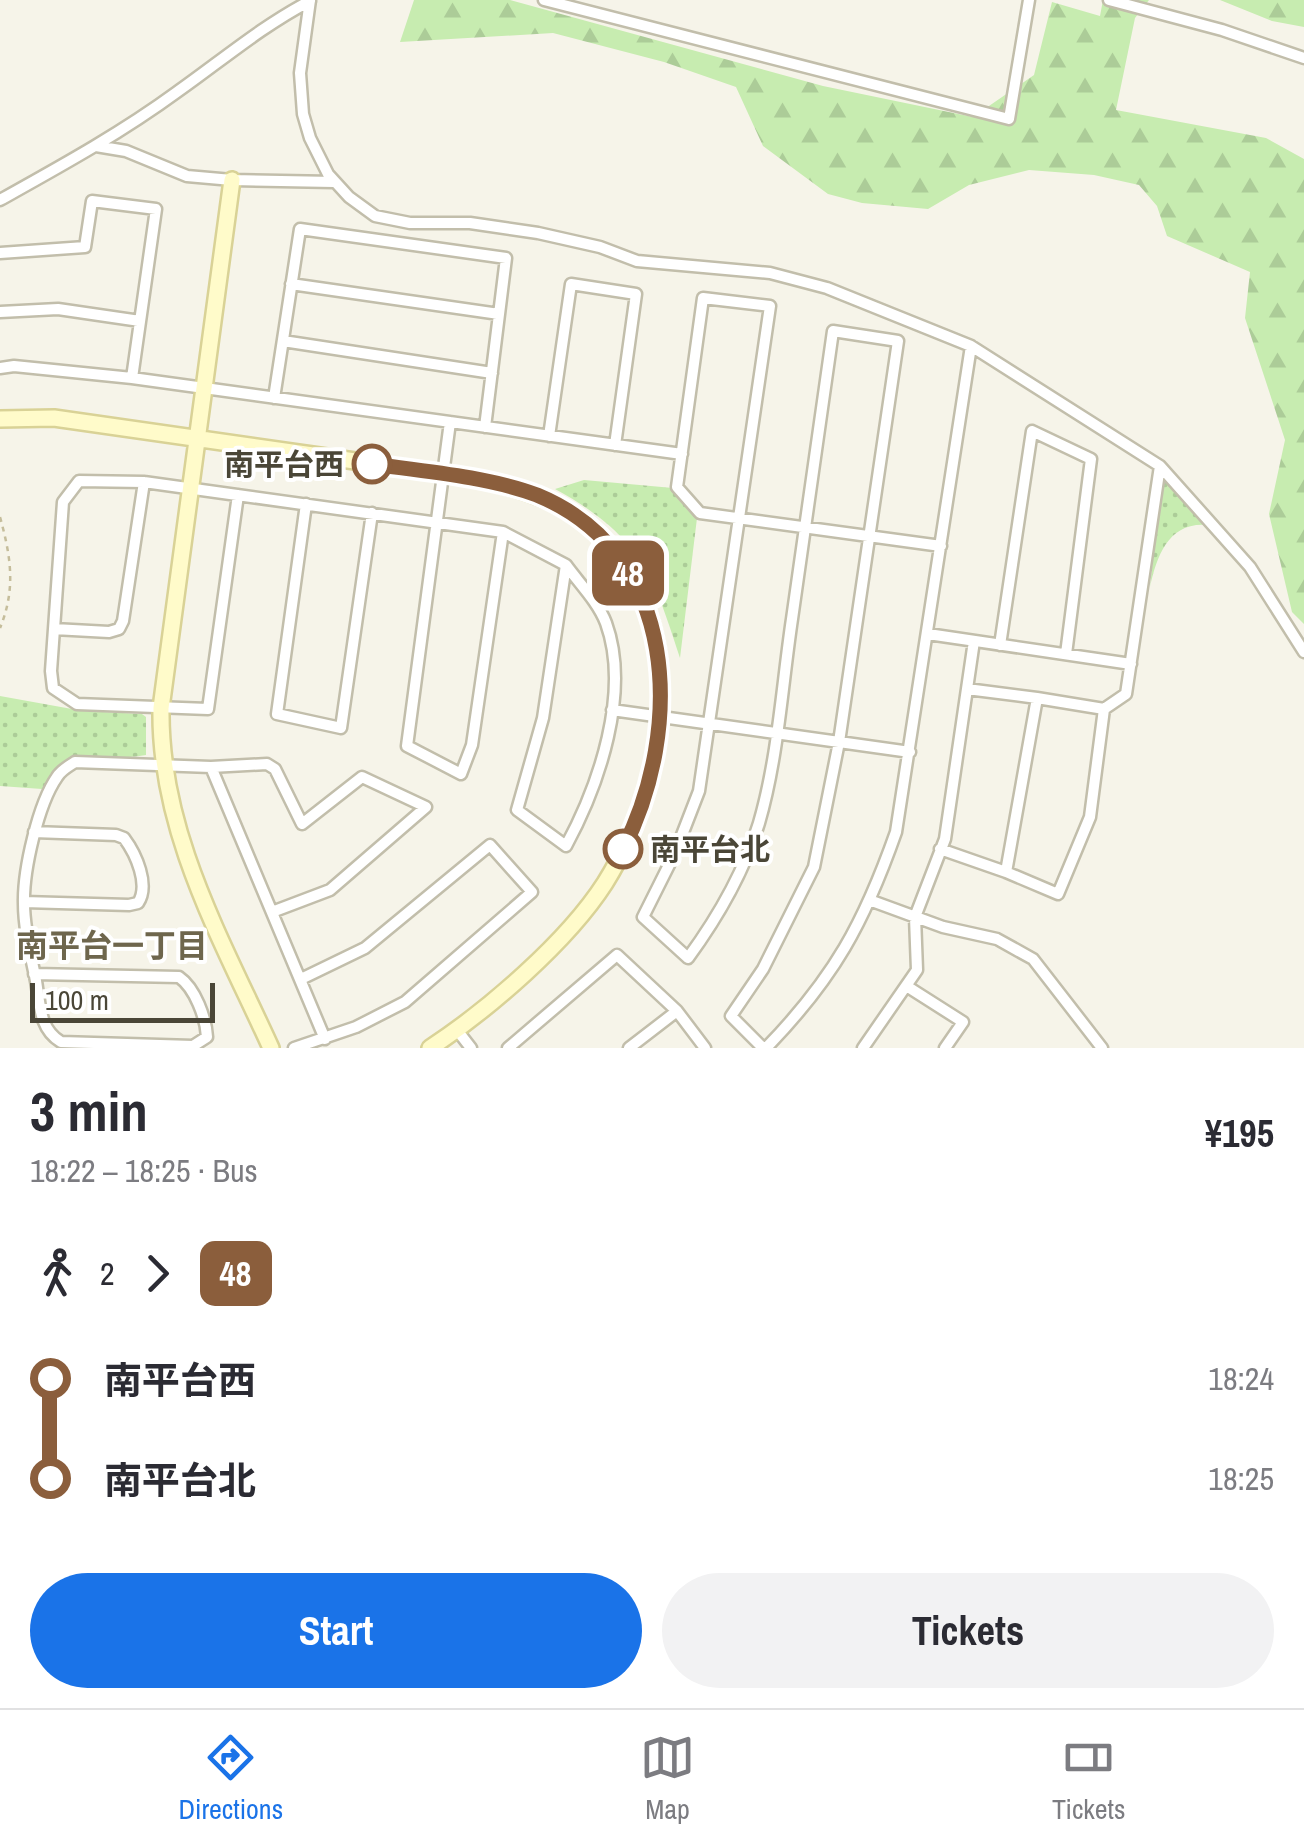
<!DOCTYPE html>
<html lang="en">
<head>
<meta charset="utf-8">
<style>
  :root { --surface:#fff; --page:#f2f2f3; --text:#2b2b33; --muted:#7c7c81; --line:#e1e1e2; --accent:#1a73e8 }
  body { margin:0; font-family:"Archivo Narrow","Noto Sans JP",sans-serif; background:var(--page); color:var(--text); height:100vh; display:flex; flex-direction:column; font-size:38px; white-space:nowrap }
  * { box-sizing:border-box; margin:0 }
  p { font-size:32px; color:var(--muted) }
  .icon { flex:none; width:55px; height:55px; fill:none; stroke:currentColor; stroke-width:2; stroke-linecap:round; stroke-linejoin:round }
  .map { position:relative; height:1048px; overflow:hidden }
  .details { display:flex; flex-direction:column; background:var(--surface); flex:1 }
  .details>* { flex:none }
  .badge { padding:0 20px; border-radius:15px; font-size:35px; line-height:65px }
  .scale { position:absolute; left:30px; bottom:25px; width:185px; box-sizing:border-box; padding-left:10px; border:5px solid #4a4637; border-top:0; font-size:28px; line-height:35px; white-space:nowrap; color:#4a4637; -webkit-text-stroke:8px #fff; paint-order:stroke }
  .map>.badge { position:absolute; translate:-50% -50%; box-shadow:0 0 0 5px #fff }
  .legs { display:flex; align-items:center; gap:15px; height:110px; padding:0 30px; font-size:32px }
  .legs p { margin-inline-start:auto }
  .summary { display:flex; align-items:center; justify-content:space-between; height:170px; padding:0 30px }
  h1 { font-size:55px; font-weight:700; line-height:75px }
  .action { display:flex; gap:20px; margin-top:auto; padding:20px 30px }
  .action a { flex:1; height:115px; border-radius:60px; background:var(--accent); color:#fff; font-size:40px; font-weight:700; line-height:115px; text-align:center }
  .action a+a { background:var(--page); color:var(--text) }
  ul { padding:0 30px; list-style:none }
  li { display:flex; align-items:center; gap:35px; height:100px; font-size:38px }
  li i { display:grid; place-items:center; width:15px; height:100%; margin:0 12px; background:currentColor }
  li i::after { content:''; width:25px; height:25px; margin:-12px; border:8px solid; border-radius:50%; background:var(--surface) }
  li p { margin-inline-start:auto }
  li:first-child i { background:linear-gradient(#0000 50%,currentColor 0) }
  li:last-child i { background:linear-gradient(currentColor 50%,#0000 0) }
  .menu { display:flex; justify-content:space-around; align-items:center; height:140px; border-top:2px solid var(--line); background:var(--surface); font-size:28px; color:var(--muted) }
  .menu a { display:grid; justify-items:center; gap:5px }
  .menu .on { color:var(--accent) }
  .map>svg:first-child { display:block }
  .forest { fill:url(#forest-firs) }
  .park { fill:url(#park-dots) }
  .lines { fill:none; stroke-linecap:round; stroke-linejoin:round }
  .street-casing { stroke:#c2beab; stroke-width:15 }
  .secondary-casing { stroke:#d9d296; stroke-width:20 }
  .path { stroke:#c5bd9b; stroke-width:2.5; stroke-dasharray:5 5; stroke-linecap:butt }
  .street { stroke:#fff; stroke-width:10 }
  .secondary { stroke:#fffbca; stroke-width:15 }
  .line-1-casing { stroke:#fff; stroke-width:22 }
  .line-1 { stroke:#8b5e3c; stroke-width:15 }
  .stop-1-dot { fill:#fff; stroke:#8b5e3c; stroke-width:5 }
  .labels { text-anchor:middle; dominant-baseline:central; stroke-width:8; stroke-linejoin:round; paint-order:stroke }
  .stop-label { font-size:30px; font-weight:bold; fill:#4a4637; stroke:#fff; text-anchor:end }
  .neighbourhood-label { font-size:32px; font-weight:bold; fill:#6e664d; stroke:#fff }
</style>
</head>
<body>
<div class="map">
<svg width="1304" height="1048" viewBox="0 0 1304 1048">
  <defs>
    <pattern id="forest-firs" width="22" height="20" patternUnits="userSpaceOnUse" patternTransform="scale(2.5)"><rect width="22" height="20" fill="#c7ecb0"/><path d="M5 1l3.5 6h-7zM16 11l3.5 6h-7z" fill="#accc98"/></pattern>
    <pattern id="park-dots" width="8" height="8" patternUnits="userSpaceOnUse" patternTransform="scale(2.5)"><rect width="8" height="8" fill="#c7ecb0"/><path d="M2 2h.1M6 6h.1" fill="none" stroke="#accc98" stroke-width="1.8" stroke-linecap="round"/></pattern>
  </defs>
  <rect width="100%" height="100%" fill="#f6f4e9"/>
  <path class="forest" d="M414 0H510L823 86 973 117 1034 75 1052 2 1100 16 1103 0H1149L1135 18 1116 110 1266 138 1304 159V624L1292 612 1269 514 1285 440 1245 318 1250 272 1167 236 1157 206 1139 185 1094 175 1029 170 969 185 928 209 862 203 828 194 763 146 736 87 664 62 553 33 400 42Z
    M1220 0H1304V27L1272 21Z"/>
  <path class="park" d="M1162 471 1207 525C1169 522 1157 555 1150 587Z
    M584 480 673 488 697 518 680 658C671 631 662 601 649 575 631 538 591 508 555 489Z
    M0 696 83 711 142 714 146 717V755C97 764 80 742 42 789L0 786Z"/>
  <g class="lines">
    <defs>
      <path id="street" d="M310 0 300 73 303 114 310 138 328 174 349 197 375 216 410 223H470L538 233 600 247 637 261 770 273 827 288 971 346 1160 466 1250 567 1304 652
        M544 0 1009 119 1029 0
        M1109 0 1222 30 1304 58
        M96 146 126 151 187 176 232 180 334 182
        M0 200C61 166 121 133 177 92 221 61 262 26 310 1
        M0 253 85 247 92 201 156 209 132 378
        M291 284 499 314
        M0 312 58 309 140 321
        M283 341 492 373
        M0 368 14 366 132 378 682 454
        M274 398 300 229 506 258 485 427
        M450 422 407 746 461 774 472 745 503 532
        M549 436 571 284 636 294 615 445
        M238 495 208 709 77 704 53 688 51 671 63 502 79 481 144 482 503 532 566 565
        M306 504 277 714 341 728 372 513
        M566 565C579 583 598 602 606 623 631 692 599 785 566 846L517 810 543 718Z
        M54 629 109 632 119 629 123 621 144 482
        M928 634 1131 664
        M1000 645 1032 431 1091 459 1066 654
        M967 689 1037 698
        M1104 709 1037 698 1006 872 1058 894 1090 817 1104 709 1126 694 1160 466
        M612 710 910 752
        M211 767 267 764 275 769 302 824 362 777 426 807 330 890 272 912
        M940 849 1006 872
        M872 901 943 927 997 939 1033 959 1102 1048
        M24 902 129 905 138 903C150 885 136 854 124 838L116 835 34 832
        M34 974 179 977C195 988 206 1018 207 1037L193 1046 61 1042C39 1029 40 1004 36 981 31 956 24 929 24 904 23 871 38 804 57 777 61 770 69 766 75 762L211 767 325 1039
        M908 987 963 1022 945 1048
        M457 1030 471 1048
        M294 1048 356 1027 405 1002 532 892 490 845 365 948 301 979
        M508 1048 617 955 677 1011 705 1048
        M629 1048 677 1011
        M763 1048 731 1016 763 969 814 867 839 742 898 341 833 331C819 427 806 523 792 619 782 686 778 758 759 823 744 872 718 917 688 958L643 917 675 853 699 791 770 306 703 298 677 487 700 513 941 546
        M766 1048C834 978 864 923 896 832L971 346
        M863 1048 917 970 915 917 945 839 974 641"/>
      <path id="secondary" d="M232 180 161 708C159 831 221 938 271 1048
        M0 419 54 418C159 433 264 448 369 463 427 472 500 477 553 503 696 575 678 766 605 883 567 942 488 1010 430 1048"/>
    </defs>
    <use href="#street" class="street-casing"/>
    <use href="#secondary" class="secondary-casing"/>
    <path class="path" d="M0 517C11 557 16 589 0 628"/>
    <use href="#street" class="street"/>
    <use href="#secondary" class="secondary"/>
  </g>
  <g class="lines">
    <defs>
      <path id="line-1" d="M372 464C423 471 490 477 537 495 680 554 684 729 623 849"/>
    </defs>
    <use href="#line-1" class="line-1-casing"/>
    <use href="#line-1" class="line-1"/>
  </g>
  <g class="stop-1-dot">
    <circle cx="372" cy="464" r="18"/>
    <circle cx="623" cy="849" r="18"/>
  </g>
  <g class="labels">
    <g class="stop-label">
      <text x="344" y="464">南平台西</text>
      <text x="650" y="849" text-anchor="start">南平台北</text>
    </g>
    <g class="neighbourhood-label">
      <text x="112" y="945">南平台一丁目</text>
    </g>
  </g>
</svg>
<div class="scale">100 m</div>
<b class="badge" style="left:628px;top:573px;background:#8b5e3c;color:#fff">48</b>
</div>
<section class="details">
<div class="summary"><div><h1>3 min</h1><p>18:22 – 18:25 · Bus</p></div><b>¥195</b></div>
<div class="legs"><svg class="icon" aria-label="walk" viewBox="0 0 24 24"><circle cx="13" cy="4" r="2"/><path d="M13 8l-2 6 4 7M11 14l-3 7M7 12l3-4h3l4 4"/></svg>2<svg class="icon" aria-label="forward" viewBox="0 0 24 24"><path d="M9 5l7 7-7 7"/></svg><b class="badge" style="background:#8b5e3c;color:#fff">48</b></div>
<ul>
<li><i style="color:#8b5e3c"></i><b>南平台西</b><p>18:24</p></li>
<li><i style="color:#8b5e3c"></i><b>南平台北</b><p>18:25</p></li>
</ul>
<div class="action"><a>Start</a><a>Tickets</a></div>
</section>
<nav class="menu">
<a class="on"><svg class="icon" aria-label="directions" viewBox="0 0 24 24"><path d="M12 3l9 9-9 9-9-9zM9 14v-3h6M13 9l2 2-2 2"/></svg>Directions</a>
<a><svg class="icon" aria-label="map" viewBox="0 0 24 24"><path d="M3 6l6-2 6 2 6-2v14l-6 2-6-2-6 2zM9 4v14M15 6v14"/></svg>Map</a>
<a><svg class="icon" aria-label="tickets" viewBox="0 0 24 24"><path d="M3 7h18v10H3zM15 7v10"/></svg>Tickets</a>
</nav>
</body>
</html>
